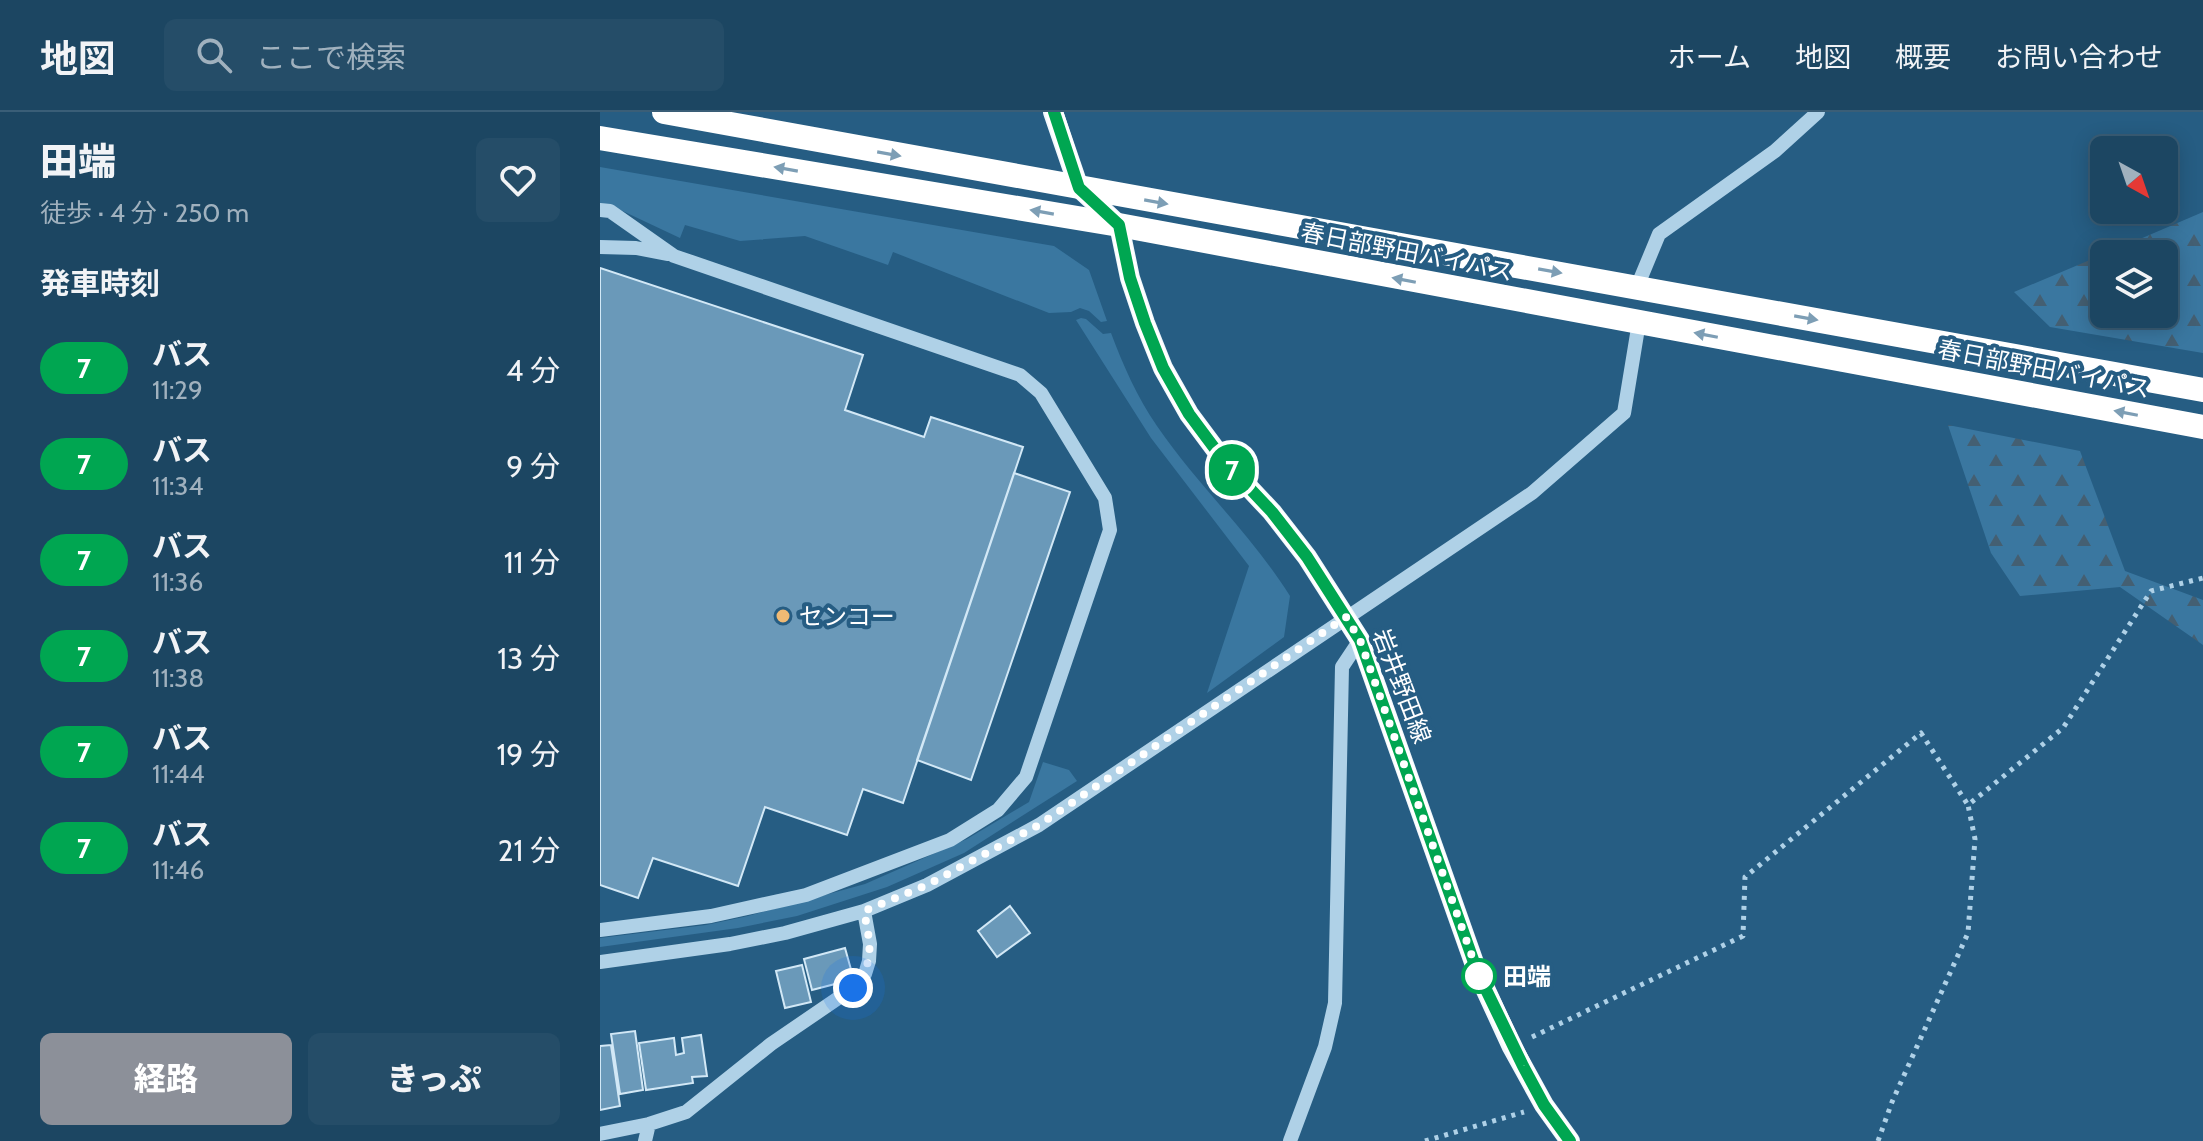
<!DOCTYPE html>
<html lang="ja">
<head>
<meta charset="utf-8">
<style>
  :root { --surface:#1c4662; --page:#254d68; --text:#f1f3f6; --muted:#a0b1be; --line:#3a5e77; --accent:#8c9099 }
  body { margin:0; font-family:Cabin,"Noto Sans JP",sans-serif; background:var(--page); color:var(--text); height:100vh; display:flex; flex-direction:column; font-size:30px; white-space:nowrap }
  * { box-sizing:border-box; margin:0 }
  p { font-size:26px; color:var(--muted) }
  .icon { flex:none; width:44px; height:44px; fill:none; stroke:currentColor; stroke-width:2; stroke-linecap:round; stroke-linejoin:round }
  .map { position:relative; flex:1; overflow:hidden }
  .drawer { display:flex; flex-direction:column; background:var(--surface); width:600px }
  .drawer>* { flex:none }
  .badge { padding:0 16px; border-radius:26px; font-size:28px; line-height:52px }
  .needle { width:52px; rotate:140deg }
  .fabs { position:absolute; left:1490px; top:24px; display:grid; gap:16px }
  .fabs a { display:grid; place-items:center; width:88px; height:88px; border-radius:12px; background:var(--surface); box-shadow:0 4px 20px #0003,0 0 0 2px var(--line); font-size:40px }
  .you { position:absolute; width:40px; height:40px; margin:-20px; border:6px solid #fff; border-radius:50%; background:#1a73e8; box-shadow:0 0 0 12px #1a73e833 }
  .map>.badge { position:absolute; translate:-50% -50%; box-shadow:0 0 0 4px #fff }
  h2 { padding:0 40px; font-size:30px; line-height:72px }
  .round { display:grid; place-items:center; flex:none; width:84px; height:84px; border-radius:12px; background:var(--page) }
  .summary { display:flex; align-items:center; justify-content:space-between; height:136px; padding:0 40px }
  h1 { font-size:38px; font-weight:800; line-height:60px }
  .button { display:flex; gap:16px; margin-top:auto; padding:16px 40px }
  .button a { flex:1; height:92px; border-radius:12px; background:var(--accent); color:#fff; font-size:32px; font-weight:800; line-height:92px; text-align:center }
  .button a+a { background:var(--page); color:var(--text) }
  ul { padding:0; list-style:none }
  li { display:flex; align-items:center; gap:24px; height:96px; padding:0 40px }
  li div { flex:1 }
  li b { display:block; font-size:30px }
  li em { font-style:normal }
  li .badge { min-width:88px; font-weight:700; text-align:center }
  header { display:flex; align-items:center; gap:48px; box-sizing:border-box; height:112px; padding:0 40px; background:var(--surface); border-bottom:2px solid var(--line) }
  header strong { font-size:38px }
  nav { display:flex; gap:44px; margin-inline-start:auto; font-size:28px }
  .search { width:560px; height:72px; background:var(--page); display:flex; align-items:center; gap:20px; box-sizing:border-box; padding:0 28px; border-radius:12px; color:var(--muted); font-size:30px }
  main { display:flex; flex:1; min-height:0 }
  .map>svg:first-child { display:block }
  .green { fill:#3a77a0 }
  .forest { fill:url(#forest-firs) }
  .building { fill:#6a99b9; stroke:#d2e8f6; stroke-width:2 }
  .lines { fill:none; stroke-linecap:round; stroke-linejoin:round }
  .path { stroke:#afd1e7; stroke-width:5; stroke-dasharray:4 6; stroke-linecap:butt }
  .minor { stroke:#afd1e7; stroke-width:14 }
  .major { stroke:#f1f8fd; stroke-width:20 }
  .highway { stroke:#fff; stroke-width:24 }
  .oneway { fill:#7d9eb5 }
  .line-casing { stroke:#fff; stroke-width:18 }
  .line { stroke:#00a651; stroke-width:12 }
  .walk { stroke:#fff; stroke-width:8; stroke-dasharray:0 14.4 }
  .poi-dot { fill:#f0ba74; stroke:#265d83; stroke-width:3 }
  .stop-dot { fill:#fff; stroke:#00a651; stroke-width:4 }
  .labels { text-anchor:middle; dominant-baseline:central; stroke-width:8; stroke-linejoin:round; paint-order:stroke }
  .street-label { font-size:24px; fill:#fff; stroke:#265d83 }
  .poi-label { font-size:24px; fill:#fff; stroke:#265d83; text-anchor:start }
  .stop-label { font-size:24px; font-weight:bold; fill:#fff; stroke:#265d83; text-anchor:start }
</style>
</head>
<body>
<header>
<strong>地図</strong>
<div class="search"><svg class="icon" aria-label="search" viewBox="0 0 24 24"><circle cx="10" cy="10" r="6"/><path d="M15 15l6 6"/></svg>ここで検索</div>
<nav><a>ホーム</a><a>地図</a><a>概要</a><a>お問い合わせ</a></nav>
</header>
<main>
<section class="drawer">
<div class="summary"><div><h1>田端</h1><p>徒歩 · 4 分 · 250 m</p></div><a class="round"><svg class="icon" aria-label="heart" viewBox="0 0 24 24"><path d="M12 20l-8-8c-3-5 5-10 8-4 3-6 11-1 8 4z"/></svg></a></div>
<h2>発車時刻</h2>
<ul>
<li><span class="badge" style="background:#00a651;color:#fff">7</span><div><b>バス</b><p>11:29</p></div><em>4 分</em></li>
<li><span class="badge" style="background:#00a651;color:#fff">7</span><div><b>バス</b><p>11:34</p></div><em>9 分</em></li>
<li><span class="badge" style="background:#00a651;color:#fff">7</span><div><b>バス</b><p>11:36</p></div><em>11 分</em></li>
<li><span class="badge" style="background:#00a651;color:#fff">7</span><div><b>バス</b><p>11:38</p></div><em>13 分</em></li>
<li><span class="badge" style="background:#00a651;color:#fff">7</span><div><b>バス</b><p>11:44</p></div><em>19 分</em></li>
<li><span class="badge" style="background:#00a651;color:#fff">7</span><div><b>バス</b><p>11:46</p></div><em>21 分</em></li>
</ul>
<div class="button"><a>経路</a><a>きっぷ</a></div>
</section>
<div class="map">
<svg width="1603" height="1029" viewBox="0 0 1603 1029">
  <defs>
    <pattern id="forest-firs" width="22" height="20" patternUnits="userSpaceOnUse" patternTransform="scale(2)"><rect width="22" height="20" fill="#3a77a0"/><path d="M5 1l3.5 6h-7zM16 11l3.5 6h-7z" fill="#445f72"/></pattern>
  </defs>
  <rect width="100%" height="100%" fill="#265d83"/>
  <path class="green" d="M0 55 454 134 489 158 507 209 501 210 489 199 480 196 471 200 449 201 293 140 288 153 205 124 140 129 85 113 80 126 12 94 0 91Z
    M481 206 486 207 503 222 511 221C523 253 537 285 557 314 598 374 652 423 690 484L684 525 607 581 649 454 551 326 476 208Z
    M443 650 469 658 477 669 364 741 287 775 197 804 138 816 0 835V826L106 813 148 804 265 772 367 727 429 690Z"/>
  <path class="forest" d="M1603 100V241L1450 215 1414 180 1504 142V202H1564V142H1505Z
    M1348 313 1480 339 1525 459 1603 488V533L1520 475 1420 484 1391 441Z"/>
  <path class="building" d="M0 156 263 243 245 298 324 325 331 305 423 335 303 691 263 677 247 723 165 695 138 774 53 746 38 786 0 773Z
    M414 361 470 380 371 668 317 648Z
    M410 794 430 821 397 845 378 819Z
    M245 836 252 861 235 872 212 878 204 847Z
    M202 853 211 890 185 896 176 859Z
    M35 919 43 978 20 982 11 922Z
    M101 923 107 964 92 965 93 971 46 978 39 931 74 926 76 943 84 941 82 926Z
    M11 933 20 994 0 998V934Z"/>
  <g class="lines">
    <path class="path" d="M932 925 1143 824 1145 765 1321 621 1368 693
      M825 1029 924 1000
      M1278 1029 1292 990 1368 821 1375 727 1368 693 1463 616 1551 479 1603 466"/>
    <path class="minor" d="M0 98 10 99 74 144 420 263 441 281 505 386 510 418 426 665 398 698 350 728 206 783 111 804 0 818
      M0 135 36 136 67 142
      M1037 175 1059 122 1175 39 1218 0
      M0 850 130 832 185 821 264 799 327 773 439 713 932 381 1024 301 1039 210
      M0 1022 49 1012 86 1000 171 932 253 876 265 862 269 849 270 832 264 799
      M45 1029 49 1012
      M690 1029 725 935 735 891 742 555 760 528"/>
    <path class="major" d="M453 0 479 76 519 113 530 166 545 211 563 256 589 302 624 349 672 400 707 445 760 528 877 859 912 935 944 993 970 1029"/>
    <path class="highway" d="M64 0 1603 278
      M0 26 519 113 1603 315"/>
  </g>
  <defs><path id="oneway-solid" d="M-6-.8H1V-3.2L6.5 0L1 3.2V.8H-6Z" transform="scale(2)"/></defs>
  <g class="oneway">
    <use href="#oneway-solid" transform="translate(289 42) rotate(10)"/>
    <use href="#oneway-solid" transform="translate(186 57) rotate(-170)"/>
    <use href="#oneway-solid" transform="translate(556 90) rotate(10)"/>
    <use href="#oneway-solid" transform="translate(442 100) rotate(-170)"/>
    <use href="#oneway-solid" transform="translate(950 159) rotate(10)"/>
    <use href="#oneway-solid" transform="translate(804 168) rotate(-169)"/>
    <use href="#oneway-solid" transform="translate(1206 206) rotate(10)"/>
    <use href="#oneway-solid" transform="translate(1106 223) rotate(-169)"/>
    <use href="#oneway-solid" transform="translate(1526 301) rotate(-169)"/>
  </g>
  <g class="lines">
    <defs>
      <path id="line" d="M454 0 479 76 519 113 530 166 545 211 563 256 589 302 624 349 672 400 707 445 760 528 877 859 923 954 944 993 970 1029"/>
    </defs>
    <use href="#line" class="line-casing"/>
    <use href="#line" class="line"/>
    <path class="walk" d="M253 876C276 849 270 832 264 799L327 773 439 713 746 505 760 528 879 864"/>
  </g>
  <circle class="poi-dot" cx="183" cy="504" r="8"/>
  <circle class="stop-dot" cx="879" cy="864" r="16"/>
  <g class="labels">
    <g class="street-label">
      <text transform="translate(807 140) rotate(11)">春日部野田バイパス</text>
      <text transform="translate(1444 257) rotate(11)">春日部野田バイパス</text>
      <text transform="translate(802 574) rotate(69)">岩井野田線</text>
    </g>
    <g class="poi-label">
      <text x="199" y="504">センコー</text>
    </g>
    <g class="stop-label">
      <text x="903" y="864">田端</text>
    </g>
  </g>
</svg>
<div class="fabs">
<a><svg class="needle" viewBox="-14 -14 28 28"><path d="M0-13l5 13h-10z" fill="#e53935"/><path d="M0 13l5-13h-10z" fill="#a0b1be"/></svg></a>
<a><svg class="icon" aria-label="layers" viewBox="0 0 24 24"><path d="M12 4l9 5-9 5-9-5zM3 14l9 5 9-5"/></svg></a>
</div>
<div class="you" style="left:253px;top:876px"></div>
<b class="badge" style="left:632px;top:358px;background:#00a651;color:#fff">7</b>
</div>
</main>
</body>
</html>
